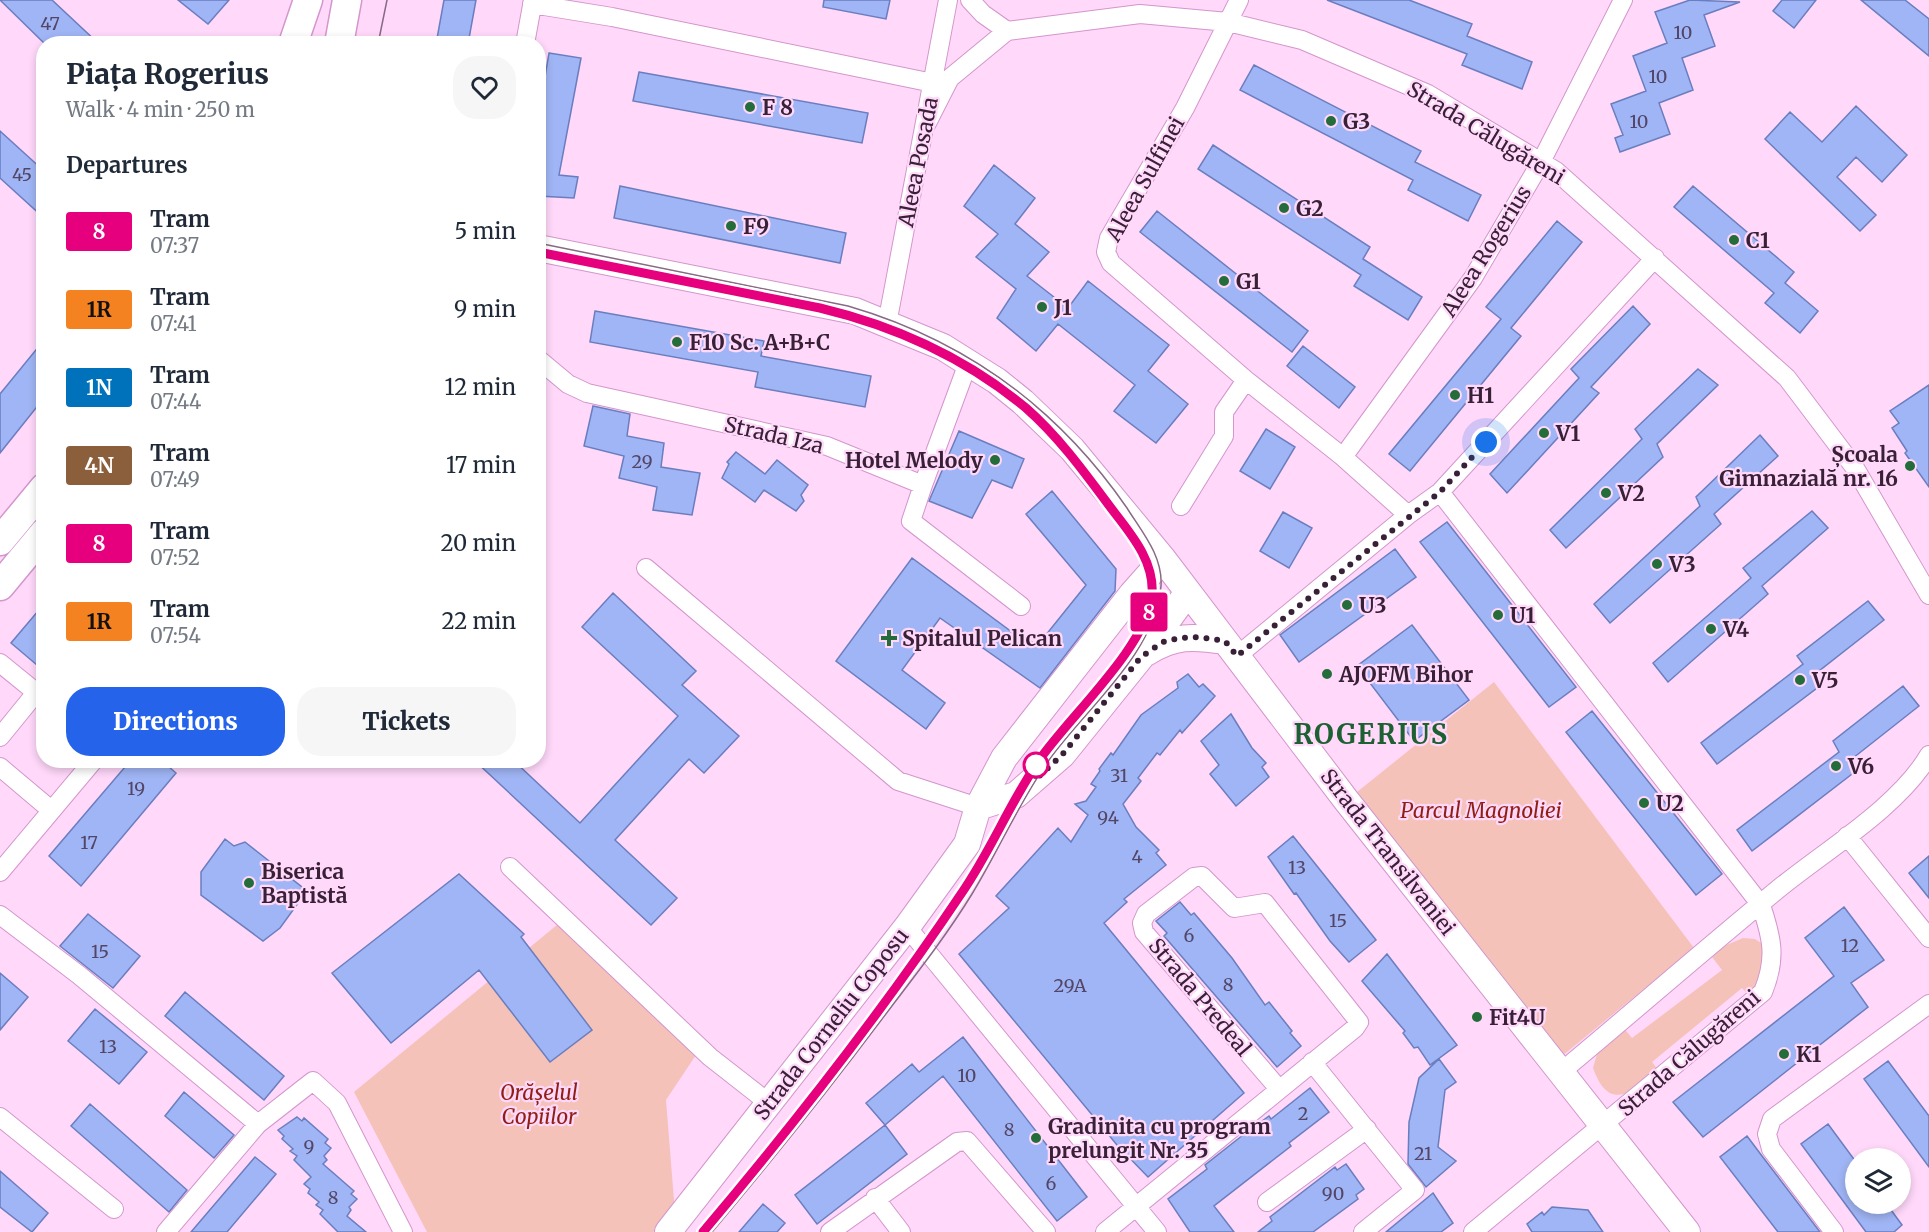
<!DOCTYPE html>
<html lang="en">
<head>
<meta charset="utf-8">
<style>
  :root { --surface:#fff; --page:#f6f6f7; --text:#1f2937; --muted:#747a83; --accent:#2563eb }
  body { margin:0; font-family:Merriweather,serif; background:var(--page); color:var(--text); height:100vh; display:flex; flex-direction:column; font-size:22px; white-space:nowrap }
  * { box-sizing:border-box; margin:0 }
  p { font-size:20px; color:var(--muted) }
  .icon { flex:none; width:33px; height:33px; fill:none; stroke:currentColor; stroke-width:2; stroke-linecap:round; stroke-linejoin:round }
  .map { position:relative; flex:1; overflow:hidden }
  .details { position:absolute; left:36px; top:36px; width:510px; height:732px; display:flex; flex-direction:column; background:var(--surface); border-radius:24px; box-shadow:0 3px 9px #0003 }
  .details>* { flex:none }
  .badge { padding:0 12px; border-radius:4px; font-size:21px; line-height:39px }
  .fabs { position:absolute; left:1845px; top:1148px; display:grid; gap:12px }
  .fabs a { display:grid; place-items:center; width:66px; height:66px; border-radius:50%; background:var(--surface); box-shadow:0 3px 9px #0003; font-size:30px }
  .you { position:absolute; width:30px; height:30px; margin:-15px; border:4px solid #fff; border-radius:50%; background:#1a73e8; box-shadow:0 0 0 9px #1a73e833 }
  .map>.badge { position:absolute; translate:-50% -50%; box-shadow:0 0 0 3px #fff }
  h2 { padding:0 30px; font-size:22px; line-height:54px }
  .round { display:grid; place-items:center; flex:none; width:63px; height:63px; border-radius:24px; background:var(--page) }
  .overview { display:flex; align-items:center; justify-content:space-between; height:102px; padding:0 30px }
  h1 { font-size:28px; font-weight:800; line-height:45px }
  .cta { display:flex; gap:12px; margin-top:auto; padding:12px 30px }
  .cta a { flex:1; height:69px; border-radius:24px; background:var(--accent); color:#fff; font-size:24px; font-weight:800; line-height:69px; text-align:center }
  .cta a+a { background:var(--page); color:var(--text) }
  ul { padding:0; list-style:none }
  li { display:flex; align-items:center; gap:18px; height:78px; padding:0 30px }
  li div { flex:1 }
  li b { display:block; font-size:22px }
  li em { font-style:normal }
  li .badge { min-width:66px; font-weight:700; text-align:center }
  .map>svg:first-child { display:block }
  .green { fill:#f5c2b9 }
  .building { fill:#a0b5f5; stroke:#6a7ebf; stroke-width:1.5 }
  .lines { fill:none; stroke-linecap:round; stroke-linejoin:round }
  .street-casing { stroke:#d396cd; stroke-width:20 }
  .secondary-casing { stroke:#d396cd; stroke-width:28 }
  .primary-casing { stroke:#d396cd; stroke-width:31 }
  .street { stroke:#fff; stroke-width:18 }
  .secondary { stroke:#fff; stroke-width:26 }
  .primary { stroke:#fff; stroke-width:28 }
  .tram { stroke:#886a85; stroke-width:1.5 }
  .line-casing { stroke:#fff; stroke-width:14 }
  .line { stroke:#e6007e; stroke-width:9 }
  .walk { stroke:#382036; stroke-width:6; stroke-dasharray:0 10.8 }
  .poi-dot { fill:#246d3a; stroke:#ffd8fa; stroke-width:2 }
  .stop-dot { fill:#fff; stroke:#e6007e; stroke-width:3 }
  .labels { text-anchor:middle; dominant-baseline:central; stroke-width:4.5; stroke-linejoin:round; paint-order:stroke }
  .number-label { font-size:18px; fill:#524566 }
  .poi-label { font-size:21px; font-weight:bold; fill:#382036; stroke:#ffd8fa; text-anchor:start }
  .street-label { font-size:21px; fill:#382036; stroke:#ffd8fa }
  .park-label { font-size:21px; font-style:italic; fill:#8f1f14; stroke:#ffd8fa }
  .district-label { font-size:27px; font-weight:bold; letter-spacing:1.5px; fill:#1d6032; stroke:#ffd8fa }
</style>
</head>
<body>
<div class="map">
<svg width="1929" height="1232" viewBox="0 0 1929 1232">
  <rect width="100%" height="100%" fill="#ffd8fa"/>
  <path class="green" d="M1494 682 1694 948 1562 1056 1357 792Z
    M563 920 700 1049 666 1100 675 1213 659 1232H427L354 1092Z
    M1743 938 1755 939 1761 943C1767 965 1759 978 1751 998L1742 988 1652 1062 1660 1073C1632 1092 1609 1113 1593 1068L1599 1047 1622 1026 1632 1038 1722 970 1712 957 1722 947Z"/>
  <path class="building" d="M0 0H52L99 44H45Z
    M178 0H229L208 24Z
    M444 0H476L468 44H436Z
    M824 0H890L886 19 823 7Z
    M1327 0H1409L1472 24 1467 36 1532 62 1522 89 1462 65 1467 54Z
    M1690 0 1740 2 1704 15 1715 46 1682 58 1693 90 1659 103 1670 134 1620 152 1615 138 1623 135 1611 104 1646 91 1633 56 1667 43 1655 12Z
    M1782 0H1816L1794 28 1773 11Z
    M1861 0H1905L1929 19V56Z
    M549 53 581 58 559 175 578 177 574 198 538 196V118Z
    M1254 65 1421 151 1415 162 1481 195 1468 221 1408 190 1413 180 1240 90Z
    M639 72 868 113 862 143 633 101Z
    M1856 106 1907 155 1882 182 1856 157 1837 177 1876 215 1860 231 1765 139 1790 112 1822 142Z
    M0 131 44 171V218L0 178Z
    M1213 145 1370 247 1363 259 1422 297 1408 320 1354 286 1361 275 1198 169Z
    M994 165 1035 198 1015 224 1049 252 1027 276 1068 308 1088 281 1169 345 1148 371 1188 404 1156 443 1114 411 1135 385 1058 324 1036 351 997 318 1016 289 976 257 998 234 964 206Z
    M620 186 846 233 840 263 614 218Z
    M1693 186 1794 272 1785 283 1818 311 1800 333 1765 303 1774 293 1674 207Z
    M1157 211 1308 331 1292 352 1140 232Z
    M1557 221 1582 242 1511 328 1521 336 1410 471 1389 454 1501 319 1486 307Z
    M1633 306 1650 324 1591 387 1599 393 1507 493 1490 474 1579 378 1571 369Z
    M595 311 764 341 761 356 871 376 865 407 755 387 758 372 590 342Z
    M44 340V398L0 453V394Z
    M1303 346 1355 387 1339 408 1287 366Z
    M1698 369 1718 385 1657 444 1663 457 1566 548 1550 530 1642 439 1635 429Z
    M1929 385V487L1905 453 1907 451 1892 428 1899 423 1890 411Z
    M593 406 630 414 627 436 664 443 661 467 700 473 692 515 653 510 657 487 619 478 624 456 584 446Z
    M1266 429 1295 447 1270 489 1240 471Z
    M959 431 1024 459 1012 488 992 480 972 518 929 501Z
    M1760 435 1778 456 1714 514 1721 524 1610 623 1594 604 1700 506 1696 497Z
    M736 452 765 474 777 460 808 485 801 495 804 501 796 511 764 490 755 502 722 478 729 464 727 462Z
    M1052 491 1116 569 1115 591 1040 688 940 618 902 670 945 703 926 729 836 661 912 558 1016 635 1019 632 1037 646 1086 585 1026 514Z
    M1812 511 1828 528 1762 586 1768 594 1668 682 1653 663 1751 578 1743 568Z
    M1283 512 1312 528 1289 568 1260 551Z
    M1447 522 1576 687 1549 707 1420 542Z
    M1395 549 1416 577 1299 662 1280 635Z
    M613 593 696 671 682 685 739 736 704 773 689 759 615 840 677 898 651 925 474 760H513L580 823 678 716 582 627Z
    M1868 601 1884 620 1814 675 1821 685 1717 764 1701 743 1803 664 1797 656Z
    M44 604V671L11 643Z
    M1412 625 1469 700 1414 741 1357 666Z
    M1188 674 1199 687 1203 684 1215 696 1182 733 1180 730 1160 755 1157 753 1138 778 1141 781 1123 804 1136 827 1159 850 1156 853 1166 865 1124 899 1127 902 1104 923 1244 1093 1148 1177 1117 1145 959 954 1009 908 996 896 1058 828 1071 842 1088 815 1075 804 1086 801 1096 787 1091 784 1100 771 1099 769 1111 753 1113 755 1141 715 1178 688 1177 682Z
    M1903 686 1919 706 1848 762 1856 771 1752 851 1737 830 1839 752 1833 741Z
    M1592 711 1722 874 1696 895 1566 732Z
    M1231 714 1252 748 1266 763 1262 767 1269 777 1236 806 1210 774 1219 765 1201 741Z
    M131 760H161L176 773 81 886 49 856Z
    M1293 836 1376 940 1349 962 1330 941 1296 893 1294 894 1268 857Z
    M225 839 234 846 245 842 307 891 280 928 263 941 201 895V872Z
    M1929 856V898L1909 873Z
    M459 874 524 934 521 937 592 1030 550 1062 479 970 391 1043 332 973Z
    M1180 902 1191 915 1194 913 1232 958 1265 1005 1269 1002 1292 1031 1290 1033 1301 1046 1277 1067 1164 936 1167 933 1156 921Z
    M1844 907 1884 960 1851 983 1868 1007 1703 1137 1673 1102 1834 976 1805 938Z
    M88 914 140 956 113 988 60 946Z
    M1387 954 1457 1045 1430 1065 1418 1047 1414 1048 1403 1033 1405 1031 1362 981Z
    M0 973 28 997 0 1030Z
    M185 992 284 1076 264 1100 165 1016Z
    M95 1009 147 1052 119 1084 68 1041Z
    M963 1037 1087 1197 1057 1221 943 1076 885 1125 866 1103 912 1064 919 1072Z
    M1439 1059 1456 1082 1445 1090 1438 1147 1456 1161 1426 1187 1408 1164 1409 1122 1419 1078Z
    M1888 1061 1929 1116V1167L1864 1079Z
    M1310 1088 1329 1112 1289 1143 1291 1146 1214 1206 1234 1232H1190L1168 1199 1207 1169 1205 1165 1243 1135 1269 1116 1271 1119Z
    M184 1092 234 1135 214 1158 165 1116Z
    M90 1104 187 1190 169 1212 71 1126Z
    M297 1117 302 1121 304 1118 328 1139 325 1143 331 1148 324 1156 327 1160 323 1164 354 1191 351 1194 357 1199 349 1207 351 1210 347 1216 366 1232H338L320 1214 323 1210 316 1205 319 1202 308 1193 310 1189 304 1184 311 1177 294 1160 297 1156 290 1151 293 1149 282 1139 284 1136 278 1130Z
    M1828 1124 1856 1162V1203H1886L1902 1225 1894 1232H1866L1801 1144Z
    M885 1125 907 1154 817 1224 795 1195Z
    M1747 1136 1762 1156 1820 1232H1778L1720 1157Z
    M255 1157 276 1174 227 1232H191Z
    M1346 1164 1364 1189 1356 1195 1358 1199 1313 1232H1258L1272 1221 1270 1217 1335 1167 1337 1170Z
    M0 1171 48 1213 32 1232 0 1207Z
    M1433 1193 1453 1223 1441 1232H1386Z
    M763 1204 785 1223 777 1232H739Z
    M1552 1207 1588 1210 1603 1232H1532L1527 1224 1542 1212 1544 1215Z"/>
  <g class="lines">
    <defs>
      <path id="street" d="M970 0 983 14 1007 31
        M1239 0 1185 108 1109 238 1106 252 1111 263 1246 380 1343 457 1408 515 1440 492 1655 258
        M532 4 612 17 933 83
        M525 44 533 0
        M926 125 950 78 1007 31 1140 14 1228 22 1302 40 1428 94 1556 171 1787 378 1855 468 1929 595
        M887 324 948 0
        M538 359 568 384 587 393 827 446 923 485 968 363
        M1343 457 1473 278 1541 162 1623 0
        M923 485 911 521 1021 606
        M1440 492 1761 905C1772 938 1777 958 1763 992L1473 1232
        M1181 506 1224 436V412L1246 380
        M646 568 898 781 978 807
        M1237 656 1408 515
        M0 663 32 689 35 694 0 737
        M0 767 51 810
        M1847 836 1929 938
        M510 867 710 1057 770 1104
        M0 872 94 760
        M0 915 79 975 258 1124
        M907 927 1157 1232
        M1312 1062 1415 1190 1363 1232
        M1561 1072C1633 1012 1704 950 1777 890 1823 852 1899 807 1929 755
        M0 1117 114 1209
        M875 1198 901 1232
        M1267 1202 1367 1129
        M166 1232 258 1124 313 1081 337 1103 403 1232
        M830 1232 957 1142 967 1141 1046 1232
        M1105 1232 1355 1028 1359 1022 1265 903 1234 908 1202 876 1194 877 1146 914 1142 923 1144 932 1279 1089
        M1834 1232 1771 1149 1767 1134 1772 1119 1929 1004"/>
      <path id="secondary" d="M538 248 855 311 943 347 997 381 1023 402 1072 449 1163 559 1346 800 1687 1232
        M1146 653C1174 635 1193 636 1225 641
        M978 807 1016 795 1062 755 1141 657 1188 592
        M668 1232 907 927 967 844 978 807 1004 758 1132 594 1163 559"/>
      <path id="primary" d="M293 44 308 0
        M339 44 347 0
        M0 541 44 488
        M0 586 44 533"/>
    </defs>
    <use href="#street" class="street-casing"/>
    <use href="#secondary" class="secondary-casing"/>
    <use href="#primary" class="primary-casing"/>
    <use href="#street" class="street"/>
    <use href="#secondary" class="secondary"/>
    <use href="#primary" class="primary"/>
    <path class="tram" d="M378 44 387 0
      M538 243 848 306C965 340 1058 408 1127 508 1142 532 1163 556 1161 586 1155 654 1087 707 1049 760 1019 802 999 850 972 894 945 938 913 978 882 1019 827 1092 771 1162 712 1232
      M538 252 592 262
      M862 318 917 340
      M960 362 1003 390 1047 428 1104 498 1147 559 1152 574V587
      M1004 822 1031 772"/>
  </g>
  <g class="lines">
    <defs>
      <path id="line" d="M538 252 820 308C895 326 966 358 1026 408 1059 437 1085 473 1111 508 1131 534 1155 561 1152 596 1146 647 1071 715 1040 759 1010 802 991 851 961 894 882 1012 795 1123 703 1232"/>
    </defs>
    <use href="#line" class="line-casing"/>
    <use href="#line" class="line"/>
    <path class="walk" d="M1036 765 1035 780 1062 755 1141 657 1163 642 1179 638 1199 637 1225 641 1237 656 1440 492 1486 442"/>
  </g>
  <g class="poi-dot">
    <circle cx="750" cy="107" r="6"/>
    <circle cx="1331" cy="121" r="6"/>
    <circle cx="1284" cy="208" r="6"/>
    <circle cx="731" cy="226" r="6"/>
    <circle cx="1734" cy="240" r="6"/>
    <circle cx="1224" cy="281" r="6"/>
    <circle cx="1042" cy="307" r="6"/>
    <circle cx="677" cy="342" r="6"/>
    <circle cx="1455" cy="395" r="6"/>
    <circle cx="1544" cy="433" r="6"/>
    <circle cx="995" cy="460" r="6"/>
    <circle cx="1910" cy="466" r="6"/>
    <circle cx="1606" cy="493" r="6"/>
    <circle cx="1657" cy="564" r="6"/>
    <circle cx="1347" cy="605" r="6"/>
    <circle cx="1498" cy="615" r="6"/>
    <circle cx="1711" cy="629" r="6"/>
    <path d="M886 629h6v6h6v6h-6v6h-6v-6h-6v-6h6z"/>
    <circle cx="1327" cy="674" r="6"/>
    <circle cx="1800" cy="680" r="6"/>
    <circle cx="1836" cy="766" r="6"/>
    <circle cx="1644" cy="803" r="6"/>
    <circle cx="249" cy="883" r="6"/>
    <circle cx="1477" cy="1017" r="6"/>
    <circle cx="1784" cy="1054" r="6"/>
    <circle cx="1036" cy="1138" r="6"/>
  </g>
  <circle class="stop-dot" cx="1036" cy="765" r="12"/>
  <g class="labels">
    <g class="number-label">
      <text x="50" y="23">47</text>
      <text x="1683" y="32">10</text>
      <text x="1658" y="76">10</text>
      <text x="1639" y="121">10</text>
      <text x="22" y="174">45</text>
      <text x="642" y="461">29</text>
      <text x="1119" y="775">31</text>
      <text x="136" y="788">19</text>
      <text x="1108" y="817">94</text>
      <text x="89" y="842">17</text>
      <text x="1137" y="856">4</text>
      <text x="1297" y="867">13</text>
      <text x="1338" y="920">15</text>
      <text x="1189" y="935">6</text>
      <text x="1850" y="945">12</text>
      <text x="100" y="951">15</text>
      <text x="1228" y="984">8</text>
      <text x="1070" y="985">29A</text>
      <text x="108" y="1046">13</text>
      <text x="967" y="1075">10</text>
      <text x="1303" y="1113">2</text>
      <text x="1009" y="1129">8</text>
      <text x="309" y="1146">9</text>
      <text x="1423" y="1153">21</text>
      <text x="1051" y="1183">6</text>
      <text x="1333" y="1193">90</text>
      <text x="333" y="1197">8</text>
    </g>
    <g class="poi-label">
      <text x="762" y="107">F 8</text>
      <text x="1343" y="121">G3</text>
      <text x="1296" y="208">G2</text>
      <text x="743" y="226">F9</text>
      <text x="1746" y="240">C1</text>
      <text x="1236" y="281">G1</text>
      <text x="1054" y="307">J1</text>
      <text x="689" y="342">F10 Sc. A+B+C</text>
      <text x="1467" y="395">H1</text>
      <text x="1556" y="433">V1</text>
      <text x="1898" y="454" text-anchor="end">Școala<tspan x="1898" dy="24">Gimnazială nr. 16</tspan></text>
      <text x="983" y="460" text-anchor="end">Hotel Melody</text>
      <text x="1618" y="493">V2</text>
      <text x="1669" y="564">V3</text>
      <text x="1359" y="605">U3</text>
      <text x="1510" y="615">U1</text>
      <text x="1723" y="629">V4</text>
      <text x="902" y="638">Spitalul Pelican</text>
      <text x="1339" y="674">AJOFM Bihor</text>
      <text x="1812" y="680">V5</text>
      <text x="1848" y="766">V6</text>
      <text x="1656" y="803">U2</text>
      <text x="261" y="871">Biserica<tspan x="261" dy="24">Baptistă</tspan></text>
      <text x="1489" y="1017">Fit4U</text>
      <text x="1796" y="1054">K1</text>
      <text x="1048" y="1126">Gradinita cu program<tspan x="1048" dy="24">prelungit Nr. 35</tspan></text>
    </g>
    <g class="street-label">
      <text transform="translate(1486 133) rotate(31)">Strada Călugăreni</text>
      <text transform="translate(918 162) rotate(-79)">Aleea Posada</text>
      <text transform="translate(1145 179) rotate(-61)">Aleea Sulfinei</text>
      <text transform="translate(1486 251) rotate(-58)">Aleea Rogerius</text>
      <text transform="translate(774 435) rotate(13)">Strada Iza</text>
      <text transform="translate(1388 852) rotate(52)">Strada Transilvaniei</text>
      <text transform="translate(1200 997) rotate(50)">Strada Predeal</text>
      <text transform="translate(831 1024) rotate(-52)">Strada Corneliu Coposu</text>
      <text transform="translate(1689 1053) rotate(-41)">Strada Călugăreni</text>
    </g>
    <g class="park-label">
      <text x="1481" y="810">Parcul Magnoliei</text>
      <text x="539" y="1092">Orășelul<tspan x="539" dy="24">Copiilor</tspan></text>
    </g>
    <g class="district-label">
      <text x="1371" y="734">ROGERIUS</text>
    </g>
  </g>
</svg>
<div class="fabs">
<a><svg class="icon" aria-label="layers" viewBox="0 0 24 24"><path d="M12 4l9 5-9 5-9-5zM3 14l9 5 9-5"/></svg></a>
</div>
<div class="you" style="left:1486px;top:442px"></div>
<b class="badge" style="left:1149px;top:612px;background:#e6007e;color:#fff">8</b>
<section class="details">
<div class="overview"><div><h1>Piața Rogerius</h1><p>Walk · 4 min · 250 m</p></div><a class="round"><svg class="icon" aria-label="heart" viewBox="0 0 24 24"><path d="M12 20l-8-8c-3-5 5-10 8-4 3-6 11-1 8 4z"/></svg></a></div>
<h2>Departures</h2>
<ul>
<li><span class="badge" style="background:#e6007e;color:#fff">8</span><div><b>Tram</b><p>07:37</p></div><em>5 min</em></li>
<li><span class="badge" style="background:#f58220;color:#111">1R</span><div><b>Tram</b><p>07:41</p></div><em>9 min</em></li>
<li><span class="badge" style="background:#0072bc;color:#fff">1N</span><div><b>Tram</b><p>07:44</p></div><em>12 min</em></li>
<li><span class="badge" style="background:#8b5e3c;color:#fff">4N</span><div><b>Tram</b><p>07:49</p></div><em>17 min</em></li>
<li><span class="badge" style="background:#e6007e;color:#fff">8</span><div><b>Tram</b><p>07:52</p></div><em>20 min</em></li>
<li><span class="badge" style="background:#f58220;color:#111">1R</span><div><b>Tram</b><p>07:54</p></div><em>22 min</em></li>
</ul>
<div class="cta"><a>Directions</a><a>Tickets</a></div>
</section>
</div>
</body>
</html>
